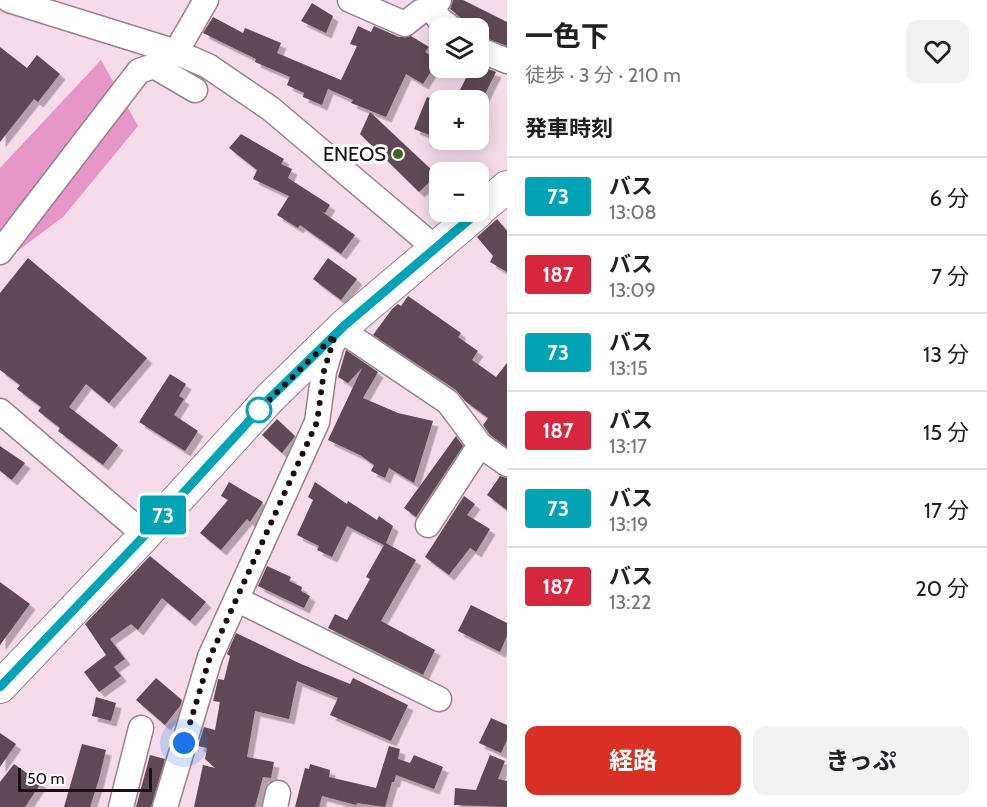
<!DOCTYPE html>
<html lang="ja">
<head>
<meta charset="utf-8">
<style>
  :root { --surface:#fff; --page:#f2f2f2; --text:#202124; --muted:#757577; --line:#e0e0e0; --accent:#d93025 }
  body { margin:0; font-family:Cabin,"Noto Sans JP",sans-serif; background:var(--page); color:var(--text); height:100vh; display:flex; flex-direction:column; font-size:22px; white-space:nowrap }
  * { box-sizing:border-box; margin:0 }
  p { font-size:20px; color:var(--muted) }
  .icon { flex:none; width:33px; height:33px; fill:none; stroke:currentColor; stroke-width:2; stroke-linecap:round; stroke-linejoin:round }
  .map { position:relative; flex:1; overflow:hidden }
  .side { display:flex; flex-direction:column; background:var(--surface); width:480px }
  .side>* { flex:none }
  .badge { padding:0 12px; border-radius:4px; font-size:21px; line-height:39px }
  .controls { position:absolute; left:429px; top:18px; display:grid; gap:12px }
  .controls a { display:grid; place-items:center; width:60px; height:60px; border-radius:12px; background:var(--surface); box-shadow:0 3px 15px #0003; font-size:30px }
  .scale { position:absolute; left:18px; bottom:15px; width:134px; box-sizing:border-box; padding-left:6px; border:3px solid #180f14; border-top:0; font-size:16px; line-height:21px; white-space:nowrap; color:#180f14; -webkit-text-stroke:4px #fff; paint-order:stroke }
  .you { position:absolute; width:30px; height:30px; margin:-15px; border:4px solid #fff; border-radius:50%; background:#1a73e8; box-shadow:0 0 0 9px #1a73e833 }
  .map>.badge { position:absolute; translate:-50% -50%; box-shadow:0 0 0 3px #fff }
  h2 { padding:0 18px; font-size:22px; line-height:54px }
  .round { display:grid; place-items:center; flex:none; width:63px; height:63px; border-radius:12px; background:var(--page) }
  .overview { display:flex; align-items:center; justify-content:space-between; height:102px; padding:0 18px }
  h1 { font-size:28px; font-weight:700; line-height:45px }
  .cta { display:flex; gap:12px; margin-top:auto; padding:12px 18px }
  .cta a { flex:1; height:69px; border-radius:12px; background:var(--accent); color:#fff; font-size:24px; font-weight:700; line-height:69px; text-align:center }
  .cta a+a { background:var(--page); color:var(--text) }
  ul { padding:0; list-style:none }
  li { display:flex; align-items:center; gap:18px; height:78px; padding:0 18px; border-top:2px solid var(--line) }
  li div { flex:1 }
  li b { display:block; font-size:22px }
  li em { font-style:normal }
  li .badge { min-width:66px; font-weight:700; text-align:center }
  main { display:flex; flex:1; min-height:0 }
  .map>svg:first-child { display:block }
  .forest { fill:#e796c8 }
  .building { fill:#5f4956; filter:url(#shadow) }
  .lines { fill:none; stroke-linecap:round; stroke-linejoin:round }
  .minor-casing { stroke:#98808e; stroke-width:27 }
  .major-casing { stroke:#98808e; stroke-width:34 }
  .minor { stroke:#fff; stroke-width:24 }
  .major { stroke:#fff; stroke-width:32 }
  .line-casing { stroke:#fff; stroke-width:14 }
  .line { stroke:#00a3b4; stroke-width:9 }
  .walk { stroke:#180f14; stroke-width:6; stroke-dasharray:0 10.8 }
  .poi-dot { fill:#40631b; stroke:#fff; stroke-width:2 }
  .stop-dot { fill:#fff; stroke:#00a3b4; stroke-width:3 }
  .labels { text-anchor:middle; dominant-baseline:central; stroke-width:6; stroke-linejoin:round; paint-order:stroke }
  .poi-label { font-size:20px; fill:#180f14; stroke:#fff; text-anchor:end }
</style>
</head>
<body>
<main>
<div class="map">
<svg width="507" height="807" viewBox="0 0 507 807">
  <defs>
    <filter id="shadow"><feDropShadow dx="5.5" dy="5.5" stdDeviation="0" flood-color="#0004"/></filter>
  </defs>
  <rect width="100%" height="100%" fill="#f6dceb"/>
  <path class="forest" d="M101 60 138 126 63 217 0 264V168Z"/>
  <path class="building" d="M453 0H463L507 22V46L478 35V28H465L460 17 450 9Z
    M312 3 333 16 326 33 301 21Z
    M213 17 243 33 245 28 281 43 277 53 341 80 357 46 350 44 358 26 371 32 374 26 399 37 411 36 429 47 425 52 438 60 423 84 406 74 386 117 351 103 353 100 328 89 322 105 303 97 304 93 287 85 290 77 255 62 256 59 203 33Z
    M0 47 27 68 37 55 60 74 38 102 34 99 0 142Z
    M478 65 496 72 482 100H455L471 68H478Z
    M427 97 440 102V118L432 136 414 129Z
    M370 112 437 175 419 192 360 134Z
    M241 134 284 159 281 164 292 169 288 178 330 205 325 213 321 211 355 235 341 254 300 225 298 228 277 215 289 196 253 179 257 170 229 148Z
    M497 219 507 231V272L490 262 493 256 477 237Z
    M28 258 147 358 109 403 86 384 69 407 118 445 103 465 58 431 60 428 38 411 41 407 17 389 20 385 0 370V293Z
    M328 258 357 279 341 300 313 279Z
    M408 296 461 333 458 337 478 351 472 360 496 377 507 363V447L490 435 483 425 488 418 465 401 456 390 373 335 392 309 398 304 401 306Z
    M346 350 378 372 363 398 398 413 433 421 414 483 389 468 385 478 371 471 374 465 360 455 328 440 362 368 348 383 338 377Z
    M170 374 186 384 179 396 184 399 174 415 198 431 185 451 139 422Z
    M277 419 295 436 282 453 262 435Z
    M456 436 463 446 416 517 404 508Z
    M0 446 25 463 12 480 0 471Z
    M500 476 507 478V510L487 495Z
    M229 482 263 502 250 522 247 519 221 550 200 533 228 500 221 496Z
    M315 482 347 504 348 501 377 520 379 516 393 526 386 543 416 560 381 621 435 650 423 675 328 628 335 614 347 620 370 579 366 577 384 545 347 526 332 557 317 550 319 546 297 535 313 500 308 497Z
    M464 496 475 504 467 515 490 529 476 552 470 548 449 575 425 557Z
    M150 556 206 602 190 621 162 598 138 630 131 624 110 639 125 659 114 667 121 676 99 692 84 672 106 655 85 624Z
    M267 566 291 577 289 581 302 587 301 591 310 596 304 608 258 586Z
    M0 582 30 604 0 645Z
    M471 605 507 623V636L500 652 458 631Z
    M236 633 301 664 350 684 353 678 408 705 391 741 330 715 338 698 297 681 289 719 255 711 247 757 274 762 271 778 263 777 255 807H194L203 765 215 768 205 759 207 748 198 746 204 727 215 730 220 702 213 701 217 684 218 679 224 680 230 656 227 654Z
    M156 678 182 700 180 706 165 725 136 700Z
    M96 697 116 703 111 721 92 716Z
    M491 718 507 725V740L501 753 479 743Z
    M0 733 16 744 0 767Z
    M82 744 106 750 99 779 90 807H64Z
    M389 746 400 749 398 759 410 763 414 755 443 767 434 789 396 775 394 782H392L385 807 357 803 356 805 322 796 319 807H295L305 768 309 769 310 764 330 770 329 777 376 788Z
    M150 755 165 759 151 807H136Z
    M490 755 505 761 498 779 507 781V807L454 805 455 788 476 790Z
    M14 764 41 783 25 807H0V782Z"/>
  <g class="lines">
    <defs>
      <path id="minor" d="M9 0 176 52 208 66 271 109 434 247
        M350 0 405 24 420 12 434 8 439 0
        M434 8 438 18 451 28
        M478 49 507 61
        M163 60 176 52 206 0
        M0 252 139 71 154 66 195 90
        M341 330 448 402 480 445 507 464
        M0 411 145 535
        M428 525 480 445
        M238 600 439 699
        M121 807 141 728
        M165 807 210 657 317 422 324 371 335 335
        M275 807 278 793"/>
      <path id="major" d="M478 211 507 187
        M0 687 145 535 270 398 345 325 478 212"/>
    </defs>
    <use href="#minor" class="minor-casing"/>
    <use href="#major" class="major-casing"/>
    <use href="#minor" class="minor"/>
    <use href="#major" class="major"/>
  </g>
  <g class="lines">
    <defs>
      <path id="line" d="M0 687 145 535 270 398 345 325 478 212"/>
    </defs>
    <use href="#line" class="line-casing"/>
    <use href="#line" class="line"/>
    <path class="walk" d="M184 743 210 657 317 422 324 371 335 335 254 415 259 410"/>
  </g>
  <circle class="poi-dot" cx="398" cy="154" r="6"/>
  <circle class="stop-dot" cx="259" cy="410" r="12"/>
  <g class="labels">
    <g class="poi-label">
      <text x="386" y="154">ENEOS</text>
    </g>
  </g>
</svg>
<div class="controls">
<a><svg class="icon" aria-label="layers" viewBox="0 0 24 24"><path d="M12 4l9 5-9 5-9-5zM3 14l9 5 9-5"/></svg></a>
<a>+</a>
<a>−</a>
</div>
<div class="scale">50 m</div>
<div class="you" style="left:184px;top:743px"></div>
<b class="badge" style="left:163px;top:515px;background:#00a3b4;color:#fff">73</b>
</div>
<section class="side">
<div class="overview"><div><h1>一色下</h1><p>徒歩 · 3 分 · 210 m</p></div><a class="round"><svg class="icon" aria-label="heart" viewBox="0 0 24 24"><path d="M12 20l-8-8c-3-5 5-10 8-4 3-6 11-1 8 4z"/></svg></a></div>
<h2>発車時刻</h2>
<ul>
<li><span class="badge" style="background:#00a3b4;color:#fff">73</span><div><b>バス</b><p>13:08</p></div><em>6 分</em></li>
<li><span class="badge" style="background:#d7263d;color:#fff">187</span><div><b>バス</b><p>13:09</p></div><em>7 分</em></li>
<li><span class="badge" style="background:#00a3b4;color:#fff">73</span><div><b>バス</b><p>13:15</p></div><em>13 分</em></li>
<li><span class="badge" style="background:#d7263d;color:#fff">187</span><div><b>バス</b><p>13:17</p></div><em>15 分</em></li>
<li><span class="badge" style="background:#00a3b4;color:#fff">73</span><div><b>バス</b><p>13:19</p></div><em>17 分</em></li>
<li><span class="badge" style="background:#d7263d;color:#fff">187</span><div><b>バス</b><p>13:22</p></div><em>20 分</em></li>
</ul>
<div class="cta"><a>経路</a><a>きっぷ</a></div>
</section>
</main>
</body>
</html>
